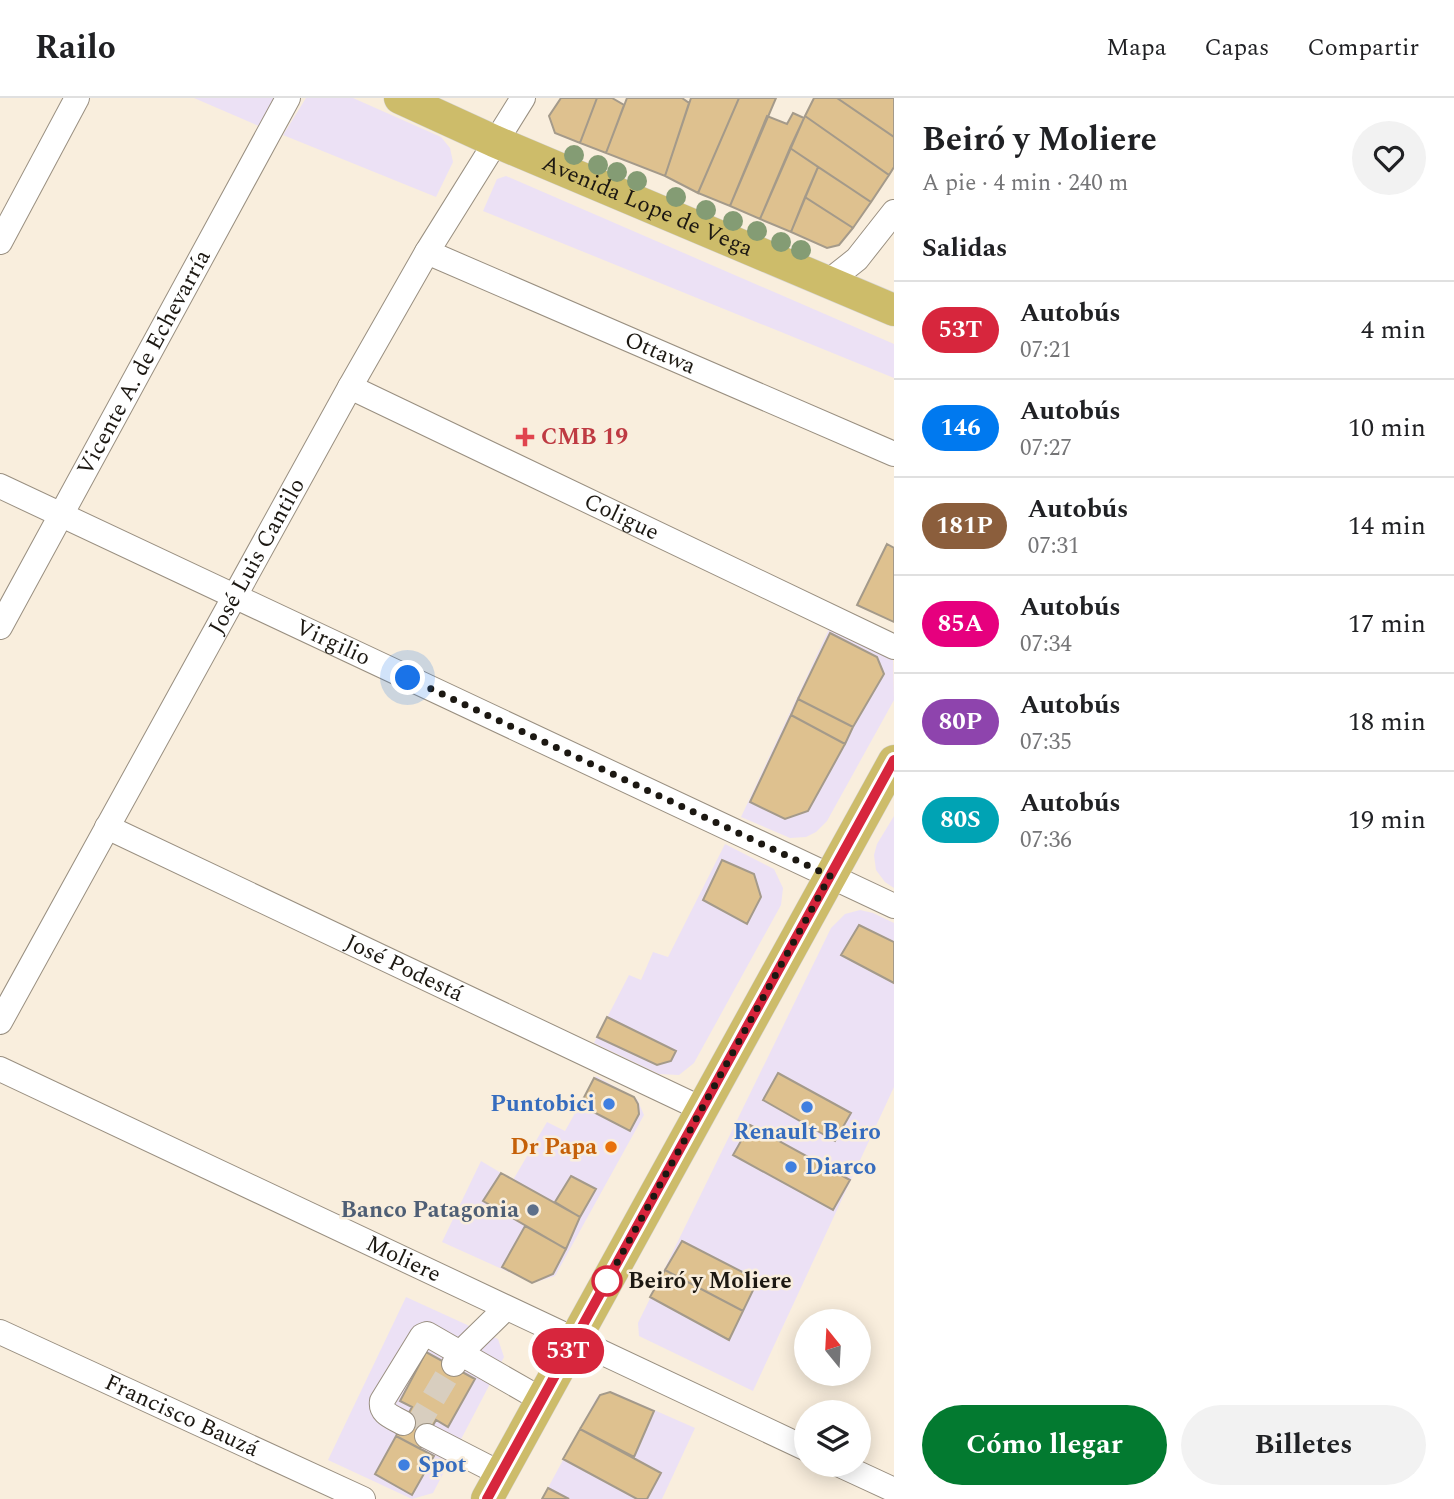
<!DOCTYPE html>
<html lang="es">
<head>
<meta charset="utf-8">
<style>
  :root { --surface:#fff; --page:#f2f2f2; --text:#202124; --muted:#757577; --line:#e0e0e0; --accent:#037a30 }
  body { margin:0; font-family:Spectral,serif; background:var(--page); color:var(--text); height:100vh; display:flex; flex-direction:column; font-size:26px; white-space:nowrap }
  * { box-sizing:border-box; margin:0 }
  p { font-size:23px; color:var(--muted) }
  .icon { flex:none; width:38px; height:38px; fill:none; stroke:currentColor; stroke-width:2; stroke-linecap:round; stroke-linejoin:round }
  .map { position:relative; flex:1; overflow:hidden }
  .side { display:flex; flex-direction:column; background:var(--surface); width:560px }
  .side>* { flex:none }
  .badge { padding:0 14px; border-radius:23px; font-size:24px; line-height:46px }
  .needle { width:46px; rotate:342deg }
  .fabs { position:absolute; left:794px; top:1211px; display:grid; gap:14px }
  .fabs a { display:grid; place-items:center; width:77px; height:77px; border-radius:50%; background:var(--surface); box-shadow:0 4px 18px #0003; font-size:35px }
  .you { position:absolute; width:35px; height:35px; margin:-18px; border:5px solid #fff; border-radius:50%; background:#1a73e8; box-shadow:0 0 0 10px #1a73e833 }
  .map>.badge { position:absolute; translate:-50% -50%; box-shadow:0 0 0 4px #fff }
  h2 { padding:0 28px; font-size:26px; line-height:63px }
  .round { display:grid; place-items:center; flex:none; width:74px; height:74px; border-radius:37px; background:var(--page) }
  .overview { display:flex; align-items:center; justify-content:space-between; height:119px; padding:0 28px }
  h1 { font-size:33px; font-weight:700; line-height:52px }
  .primary-button { display:flex; gap:14px; margin-top:auto; padding:14px 28px }
  .primary-button a { flex:1; height:80px; border-radius:42px; background:var(--accent); color:#fff; font-size:28px; font-weight:700; line-height:80px; text-align:center }
  .primary-button a+a { background:var(--page); color:var(--text) }
  ul { padding:0; list-style:none }
  li { display:flex; align-items:center; gap:21px; height:98px; padding:0 28px; border-top:2px solid var(--line) }
  li div { flex:1 }
  li b { display:block; font-size:26px }
  li em { font-style:normal }
  li .badge { min-width:77px; font-weight:700; text-align:center }
  header { display:flex; align-items:center; gap:42px; box-sizing:border-box; height:98px; padding:0 35px; background:var(--surface); border-bottom:2px solid var(--line) }
  header strong { font-size:33px }
  nav { display:flex; gap:38px; margin-inline-start:auto; font-size:24px }
  main { display:flex; flex:1; min-height:0 }
  .map>svg:first-child { display:block }
  .commercial { fill:#ece1f5 }
  .building { fill:#dec18f; stroke:#a49a8a; stroke-width:2 }
  .lines { fill:none; stroke-linecap:round; stroke-linejoin:round }
  .minor-tunnel { stroke:#d8cebf; stroke-width:24; stroke-dasharray:24 12; stroke-linecap:butt }
  .minor-casing { stroke:#998f80; stroke-width:26 }
  .major-casing { stroke:#d6d5d4; stroke-width:33 }
  .minor { stroke:#fff; stroke-width:24 }
  .major { stroke:#cdbc6a; stroke-width:32 }
  .tree { fill:#849c74 }
  .line-casing { stroke:#fff; stroke-width:16 }
  .line { stroke:#d7263d; stroke-width:10 }
  .walk { stroke:#1c1812; stroke-width:7; stroke-dasharray:0 12.6 }
  .health-dot { fill:#e0444e; stroke:#f9eedd; stroke-width:2.5 }
  .shop-dot { fill:#3f7fe0; stroke:#f9eedd; stroke-width:2.5 }
  .food-dot { fill:#e8710a; stroke:#f9eedd; stroke-width:2.5 }
  .service-dot { fill:#5c6f8a; stroke:#f9eedd; stroke-width:2.5 }
  .stop-dot { fill:#fff; stroke:#d7263d; stroke-width:3.5 }
  .labels { text-anchor:middle; dominant-baseline:central; stroke-width:5; stroke-linejoin:round; paint-order:stroke }
  .street-label { font-size:23px; fill:#1c1812; stroke:#f9eedd }
  .health-label { font-size:23px; font-weight:bold; fill:#be3a42; stroke:#f9eedd; text-anchor:start }
  .shop-label { font-size:23px; font-weight:bold; fill:#366cbe; stroke:#f9eedd; text-anchor:start }
  .food-label { font-size:23px; font-weight:bold; fill:#c56008; stroke:#f9eedd; text-anchor:end }
  .service-label { font-size:23px; font-weight:bold; fill:#4e5e75; stroke:#f9eedd; text-anchor:end }
  .stop-label { font-size:23px; font-weight:bold; fill:#1c1812; stroke:#f9eedd; text-anchor:start }
</style>
</head>
<body>
<header>
<strong>Railo</strong>
<nav><a>Mapa</a><a>Capas</a><a>Compartir</a></nav>
</header>
<main>
<div class="map">
<svg width="894" height="1401" viewBox="0 0 894 1401">
  <rect width="100%" height="100%" fill="#f9eedd"/>
  <path class="commercial" d="M194 0H277L261 29Z
    M306 0H353L441 39 450 50 453 64 436 99 283 37Z
    M506 78 894 246V280L483 113 497 81Z
    M830 529 893 562 894 602 827 723 816 734 806 739 790 740 741 719Z
    M894 718V790L885 784 876 772 874 757 877 746Z
    M725 746 774 771 783 790 781 807 694 965 679 977 659 976 594 945 629 877 641 882 653 854 668 859Z
    M860 812 873 815 894 825V989L753 1293 639 1238 638 1225 831 830 845 816Z
    M596 978 637 1001 644 1017 555 1178 533 1185 442 1144 481 1063 513 1082 547 1024 565 1033Z
    M406 1199 498 1241 504 1259 433 1395 412 1401 328 1362Z
    M613 1294 695 1330 662 1401H542L597 1299Z"/>
  <path class="building" d="M561 0H597L580 45 555 35 549 18Z
    M597 0H612L624 7 606 55 580 45Z
    M627 0H682L689 5 665 78 606 55Z
    M691 0H739L698 95 665 78Z
    M739 0H776L730 108 698 95Z
    M814 0H837L894 39V69L889 77 805 18Z
    M837 0H894V39Z
    M793 15 804 20 760 121 730 108 767 18 787 26Z
    M805 18 889 77 871 104 790 50Z
    M790 50 818 69 791 134 760 121Z
    M818 69 871 104 853 130 805 99Z
    M805 99 853 130 839 147 827 150 791 134Z
    M887 446 894 450V524L857 507Z
    M830 535 877 559 884 576 853 629 798 601Z
    M798 601 853 629 845 646 791 617Z
    M791 617 845 646 808 713 785 721 750 704Z
    M722 762 754 776 761 799 747 826 703 802Z
    M859 827 894 844V885L841 857Z
    M607 919 676 953 671 963 657 967 597 939Z
    M778 975 851 1015 835 1043 763 1002Z
    M594 980 634 999 638 1006 639 1016 630 1033 580 1007Z
    M750 1027 850 1082 833 1112 733 1057Z
    M501 1075 580 1119 566 1151 483 1103Z
    M571 1078 596 1091 580 1119 555 1104Z
    M525 1128 566 1151 553 1176 532 1185 502 1169Z
    M682 1143 758 1182 743 1213 665 1172Z
    M665 1172 743 1213 729 1242 650 1199Z
    M426 1254 475 1281 448 1329 436 1322 420 1351 396 1338 412 1309 400 1303Z
    M610 1294 654 1313 634 1359 580 1331 600 1297Z
    M580 1331 661 1375 647 1401H637L563 1361Z
    M396 1338 434 1358 412 1397 375 1376Z
    M548 1390 569 1401H542Z"/>
  <g class="lines">
    <path class="minor-tunnel" d="M415 1331 452 1269"/>
    <defs>
      <g id="minor">
        <path d="M0 144 77 0"/>
        <path id="s1" d="M427 154 894 356"/>
        <path d="M828 184 857 161 894 114"/>
        <path id="s2" d="M350 289 894 549"/>
        <path id="s3" d="M0 388 894 808"/>
        <path id="s4" d="M0 529 288 0"/>
        <path id="s5" d="M107 729 702 1011"/>
        <path id="s6" d="M0 924 350 289 427 154 523 0"/>
        <path id="s7" d="M0 971 807 1351"/>
        <path id="s8" d="M0 1234 363 1401"/>
        <path d="M454 1266 461 1254 506 1210"/>
        <path d="M403 1325C393 1319 380 1316 382 1303L422 1238 427 1236 542 1302"/>
        <path d="M427 1338 501 1376"/>
        <path d="M840 1367 894 1392"/>
      </g>
      <g id="major">
        <path id="s9" d="M400 0 494 43 894 212"/>
        <path d="M487 1401 894 663"/>
      </g>
    </defs>
    <use href="#minor" class="minor-casing"/>
    <use href="#major" class="major-casing"/>
    <use href="#minor" class="minor"/>
    <use href="#major" class="major"/>
  </g>
  <g class="tree">
    <circle cx="574" cy="57" r="10"/>
    <circle cx="598" cy="67" r="10"/>
    <circle cx="617" cy="74" r="10"/>
    <circle cx="637" cy="83" r="10"/>
    <circle cx="676" cy="99" r="10"/>
    <circle cx="706" cy="112" r="10"/>
    <circle cx="733" cy="123" r="10"/>
    <circle cx="757" cy="133" r="10"/>
    <circle cx="781" cy="144" r="10"/>
    <circle cx="801" cy="152" r="10"/>
  </g>
  <g class="lines">
    <defs>
      <path id="line" d="M487 1401 894 662"/>
    </defs>
    <use href="#line" class="line-casing"/>
    <use href="#line" class="line"/>
    <path class="walk" d="M408 580 830 778 607 1183"/>
  </g>
  <path class="health-dot" d="M521.5 328.5h7v7h7v7h-7v7h-7v-7h-7v-7h7z"/>
  <g class="shop-dot">
    <circle cx="609" cy="1006" r="7"/>
    <circle cx="807" cy="1009" r="7"/>
    <circle cx="791" cy="1069" r="7"/>
    <circle cx="404" cy="1367" r="7"/>
  </g>
  <circle class="food-dot" cx="611" cy="1049" r="7"/>
  <circle class="service-dot" cx="533" cy="1112" r="7"/>
  <circle class="stop-dot" cx="607" cy="1183" r="14"/>
  <g class="labels">
    <g class="street-label">
      <text stroke="none"><textPath href="#s9" startOffset="270">Avenida Lope de Vega</textPath></text>
      <text stroke="none"><textPath href="#s1" startOffset="254">Ottawa</textPath></text>
      <text stroke="none"><textPath href="#s4" startOffset="301">Vicente A. de Echevarría</textPath></text>
      <text stroke="none"><textPath href="#s2" startOffset="301">Coligue</textPath></text>
      <text stroke="none"><textPath href="#s6" startOffset="532">José Luis Cantilo</textPath></text>
      <text stroke="none"><textPath href="#s3" startOffset="368">Virgilio</textPath></text>
      <text stroke="none"><textPath href="#s5" startOffset="329">José Podestá</textPath></text>
      <text stroke="none"><textPath href="#s7" startOffset="446">Moliere</textPath></text>
      <text stroke="none"><textPath href="#s8" startOffset="200">Francisco Bauzá</textPath></text>
    </g>
    <g class="health-label">
      <text x="541" y="339">CMB 19</text>
    </g>
    <g class="shop-label">
      <text x="595" y="1006" text-anchor="end">Puntobici</text>
      <text x="807" y="1034" text-anchor="middle">Renault Beiro</text>
      <text x="805" y="1069">Diarco</text>
      <text x="418" y="1367">Spot</text>
    </g>
    <g class="food-label">
      <text x="597" y="1049">Dr Papa</text>
    </g>
    <g class="service-label">
      <text x="519" y="1112">Banco Patagonia</text>
    </g>
    <g class="stop-label">
      <text x="628" y="1183">Beiró y Moliere</text>
    </g>
  </g>
</svg>
<div class="fabs">
<a><svg class="needle" viewBox="-14 -14 28 28"><path d="M0-13l5 13h-10z" fill="#e53935"/><path d="M0 13l5-13h-10z" fill="#757577"/></svg></a>
<a><svg class="icon" aria-label="layers" viewBox="0 0 24 24"><path d="M12 4l9 5-9 5-9-5zM3 14l9 5 9-5"/></svg></a>
</div>
<div class="you" style="left:408px;top:580px"></div>
<b class="badge" style="left:568px;top:1253px;background:#d7263d;color:#fff">53T</b>
</div>
<section class="side">
<div class="overview"><div><h1>Beiró y Moliere</h1><p>A pie · 4 min · 240 m</p></div><a class="round"><svg class="icon" aria-label="heart" viewBox="0 0 24 24"><path d="M12 20l-8-8c-3-5 5-10 8-4 3-6 11-1 8 4z"/></svg></a></div>
<h2>Salidas</h2>
<ul>
<li><span class="badge" style="background:#d7263d;color:#fff">53T</span><div><b>Autobús</b><p>07:21</p></div><em>4 min</em></li>
<li><span class="badge" style="background:#0079ef;color:#fff">146</span><div><b>Autobús</b><p>07:27</p></div><em>10 min</em></li>
<li><span class="badge" style="background:#8b5e3c;color:#fff">181P</span><div><b>Autobús</b><p>07:31</p></div><em>14 min</em></li>
<li><span class="badge" style="background:#e6007e;color:#fff">85A</span><div><b>Autobús</b><p>07:34</p></div><em>17 min</em></li>
<li><span class="badge" style="background:#8e44ad;color:#fff">80P</span><div><b>Autobús</b><p>07:35</p></div><em>18 min</em></li>
<li><span class="badge" style="background:#00a3b4;color:#fff">80S</span><div><b>Autobús</b><p>07:36</p></div><em>19 min</em></li>
</ul>
<div class="primary-button"><a>Cómo llegar</a><a>Billetes</a></div>
</section>
</main>
</body>
</html>
